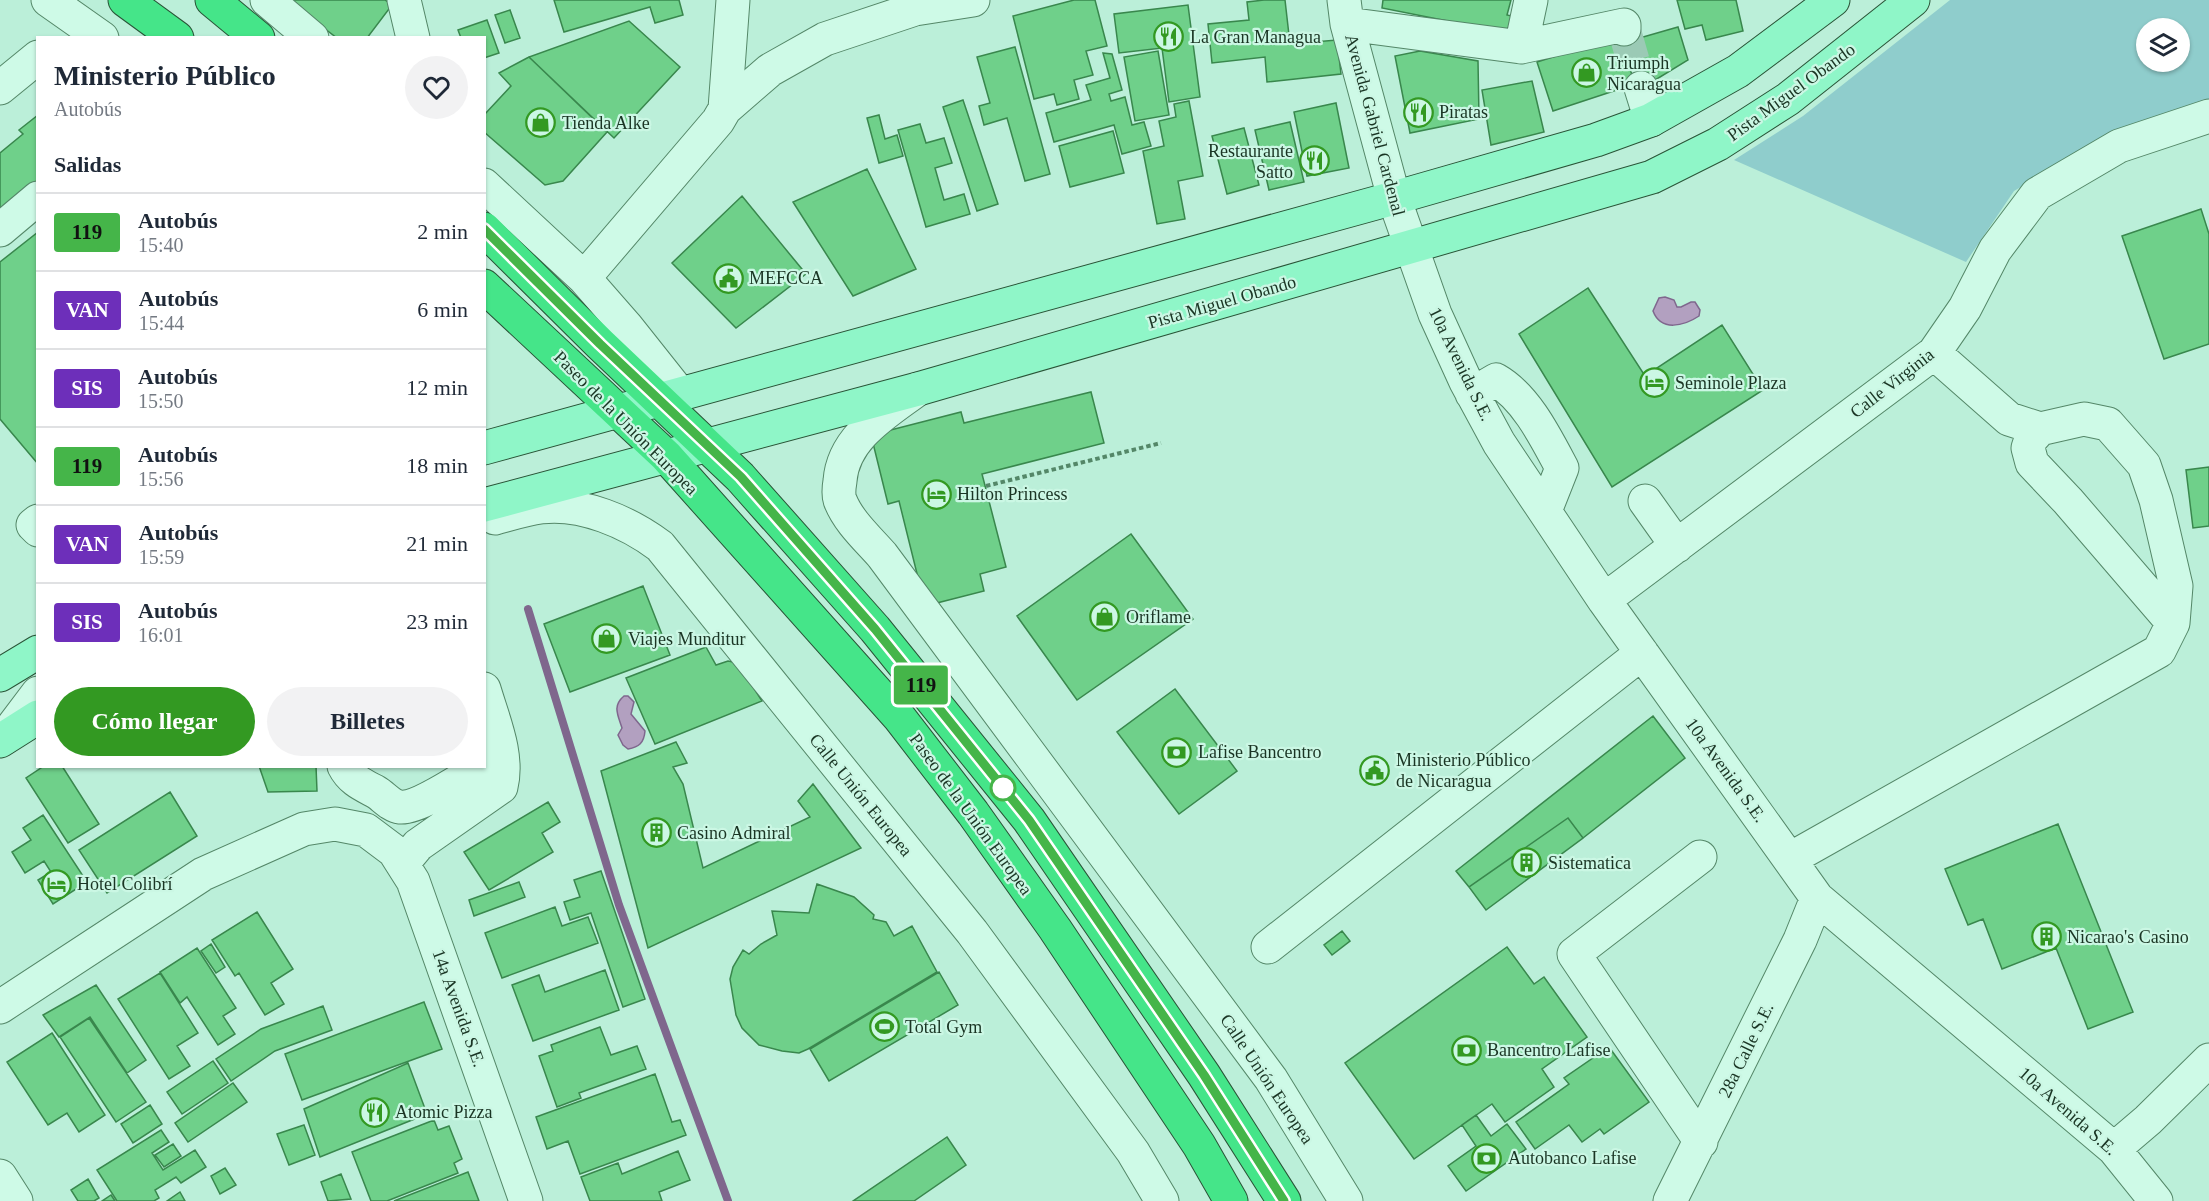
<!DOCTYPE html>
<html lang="es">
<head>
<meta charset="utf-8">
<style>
  :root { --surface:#fff; --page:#f2f2f3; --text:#1f2937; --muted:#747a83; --line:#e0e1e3; --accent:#392 }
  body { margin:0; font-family:Georgia,serif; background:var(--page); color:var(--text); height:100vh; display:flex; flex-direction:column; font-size:22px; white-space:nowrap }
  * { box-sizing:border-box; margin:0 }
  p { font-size:20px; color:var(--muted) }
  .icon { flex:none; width:33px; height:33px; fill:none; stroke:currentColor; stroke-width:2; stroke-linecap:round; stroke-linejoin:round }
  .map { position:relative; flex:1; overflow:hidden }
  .details { position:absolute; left:36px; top:36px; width:450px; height:732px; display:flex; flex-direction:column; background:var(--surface); border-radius:0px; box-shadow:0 2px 4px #0004 }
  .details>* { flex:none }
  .badge { padding:0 12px; border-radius:4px; font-size:21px; line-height:39px }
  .tools { position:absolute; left:2136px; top:18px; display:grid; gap:12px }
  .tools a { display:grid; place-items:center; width:54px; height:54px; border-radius:50%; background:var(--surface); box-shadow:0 2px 4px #0004; font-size:30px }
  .map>.badge { position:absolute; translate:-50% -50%; box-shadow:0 0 0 3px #fff }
  h2 { padding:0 18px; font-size:22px; line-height:54px }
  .round { display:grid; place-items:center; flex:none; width:63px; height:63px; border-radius:32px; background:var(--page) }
  .overview { display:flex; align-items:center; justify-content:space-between; height:102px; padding:0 18px }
  h1 { font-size:28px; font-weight:800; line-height:45px }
  .action { display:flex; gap:12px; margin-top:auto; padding:12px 18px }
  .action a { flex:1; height:69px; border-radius:36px; background:var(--accent); color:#fff; font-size:24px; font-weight:800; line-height:69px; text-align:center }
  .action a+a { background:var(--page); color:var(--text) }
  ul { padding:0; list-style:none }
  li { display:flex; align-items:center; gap:18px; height:78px; padding:0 18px; border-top:2px solid var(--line) }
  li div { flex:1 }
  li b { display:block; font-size:22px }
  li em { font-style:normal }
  li .badge { min-width:66px; font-weight:700; text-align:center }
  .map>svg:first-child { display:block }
  .green { fill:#8fcdcc; fill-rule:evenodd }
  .water { fill:#b2a0c0; stroke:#7f678d; stroke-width:1.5 }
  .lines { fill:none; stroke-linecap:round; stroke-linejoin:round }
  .stream { stroke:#7f678d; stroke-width:8 }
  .building { fill:#6fd08a; stroke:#39874d; stroke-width:1.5 }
  .minor-tunnel { stroke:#9bcab5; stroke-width:33; stroke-dasharray:33 16; stroke-linecap:butt }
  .minor-casing { stroke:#548768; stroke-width:35 }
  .major-casing { stroke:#295437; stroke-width:35 }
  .highway-casing { stroke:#295437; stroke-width:35 }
  .path { stroke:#548768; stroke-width:4; stroke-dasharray:4.5 3; stroke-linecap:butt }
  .minor { stroke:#cefae7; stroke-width:33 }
  .major { stroke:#8ff6c8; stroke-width:33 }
  .highway { stroke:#45e589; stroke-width:33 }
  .line-casing { stroke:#fff; stroke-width:14 }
  .line { stroke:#45b549; stroke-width:9 }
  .stop-dot { fill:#fff; stroke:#45b549; stroke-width:3 }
  .labels { text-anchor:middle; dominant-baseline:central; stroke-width:4.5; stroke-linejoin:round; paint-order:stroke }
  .poi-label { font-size:18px; fill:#1a3524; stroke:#cbf7e4; text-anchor:start }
  .street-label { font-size:18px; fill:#1a3524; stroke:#cbf7e4 }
</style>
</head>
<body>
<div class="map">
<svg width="2209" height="1201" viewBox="0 0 2209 1201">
  <rect width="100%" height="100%" fill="#bbefd9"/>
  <path class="green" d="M1950 0H2209V99L2109 135 2014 191 1966 262 1734 160 1803 116ZM2146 28H2180V62H2146Z"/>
  <path class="water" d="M1665 297 1674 300 1677 307H1681L1691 302H1695L1700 310 1699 316C1684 326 1661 332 1653 311L1659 298Z
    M624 696H628L634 702 631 714 645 731C644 743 639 747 628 749L623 745 618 735 622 728C618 715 612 706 624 696Z"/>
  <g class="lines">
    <path class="stream" d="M528 609 619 905 728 1201"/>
  </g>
  <path class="building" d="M287 0H385L392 5 367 38H337Z
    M554 0H679L683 15 655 23 650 7 564 32Z
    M1074 0H1095L1107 46 1086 51 1093 75 1074 80 1079 99 1057 105 1054 94 1034 99 1013 16Z
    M1264 0H1285L1290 44 1337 40 1341 74 1267 82 1265 57 1212 63 1208 24 1249 20 1247 2Z
    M1383 0H1511L1507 15 1516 17 1513 34 1382 8Z
    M1677 0H1736L1743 31 1706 40 1702 25 1685 29Z
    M1188 5 1200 97 1169 102 1162 48 1119 53 1114 14Z
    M510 10 520 38 505 43 495 15Z
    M487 20 499 53 484 58V38H461L458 30Z
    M629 21 680 67 614 138 529 57Z
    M1678 27 1688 60 1647 85 1636 39Z
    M1619 36 1635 84 1553 111 1537 62Z
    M1015 47 1050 174 1025 181 1007 118 984 125 979 106 990 103 977 57Z
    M1158 51 1169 115 1135 121 1124 57Z
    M1420 51 1478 61 1479 119 1410 133 1395 56Z
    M1103 53 1112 54 1122 90 1109 94 1111 101 1125 97 1132 125 1144 122 1151 146 1122 154 1114 125 1054 142 1046 113 1091 100 1086 85 1110 78Z
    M529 57 607 132 563 181 545 185 484 132V115L511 86 499 73Z
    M1532 81 1544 132 1491 145 1482 90Z
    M963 100 998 204 977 211 943 107Z
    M1189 101 1203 176 1178 181 1185 219 1157 224 1143 151 1164 146 1159 121 1176 117 1174 104Z
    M1336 103 1349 168 1307 176 1294 112Z
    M38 115V187L0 218V153L23 134 19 130Z
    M879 115 885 139 897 135 903 156 879 163 867 118Z
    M1290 122 1304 182 1269 190 1255 130Z
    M920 124 926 143 944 138 952 163 935 168 944 200 964 194 970 214 926 227 898 130Z
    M1244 128 1259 185 1227 194 1212 136Z
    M1113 131 1124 173 1070 187 1059 146Z
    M867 169 916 269 853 296 793 202Z
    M742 196 806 274 736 328 672 263Z
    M2201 209 2209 234V344L2164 359 2122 236Z
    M38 232V464L0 419V262Z
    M1588 288 1645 376 1722 325 1763 390 1612 487 1519 334Z
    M1091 392 1104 443 982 474 1006 567 980 574 984 591 925 606 899 501 888 504 871 435 961 412 964 423Z
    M2209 467V526L2193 528 2186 470Z
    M1131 534 1193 619 1077 700 1017 616Z
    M643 586 670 655 570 692 544 624Z
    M706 647 716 665 728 661 738 663 762 701 655 744 626 678Z
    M1175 689 1237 771 1179 814 1117 732Z
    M1653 716 1685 758 1583 838 1568 818 1469 887 1456 871Z
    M676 742 687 763 673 767 683 784 703 868 810 817 798 801 813 784 861 848 648 948 601 771Z
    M44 766H62L99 824 68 843 26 778Z
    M259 766H316L317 791 268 792Z
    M170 792 197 836 107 893 79 850Z
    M548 802 560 822 542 833 553 852 489 890 464 852Z
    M43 815 87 882 53 904 38 880 51 872 44 861 25 873 12 852 31 840 23 828Z
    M1568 818 1583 838 1486 910 1469 887Z
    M2058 824 2133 1012 2088 1029 2056 948 2002 969 1983 919 1968 925 1945 869Z
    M601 871 645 999 623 1007 591 913 570 920 564 902 580 897 574 880Z
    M519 882 525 897 474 916 469 900Z
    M817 884 854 897 874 915 873 919 886 922 894 936 912 926 937 972 808 1049 799 1053 782 1051 759 1045 742 1028 736 1015 730 979 733 967 743 950 749 954 761 944 777 935 772 911 809 913Z
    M555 907 562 926 588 917 598 943 502 978 485 933Z
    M257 912 293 969 271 983 284 1004 265 1015 239 973 235 976 212 940Z
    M1342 931 1350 941 1332 955 1324 945Z
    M211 944 225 967 216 973 201 951Z
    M1507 947 1534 984 1544 977 1587 1037 1542 1069 1554 1087 1505 1122 1492 1104 1414 1159 1345 1063Z
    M197 948 236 1008 223 1016 235 1034 218 1045 187 997 180 1003 160 972Z
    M605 970 619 1010 533 1041 512 985 539 975 545 992Z
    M939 972 958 1005 829 1081 810 1049Z
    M160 973 198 1033 177 1046 190 1066 169 1079 118 999Z
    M96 985 146 1060 127 1073 90 1017 59 1037 43 1015Z
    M424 1002 442 1049 302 1100 285 1054Z
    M323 1006 332 1030 275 1051 231 1081 216 1059 261 1029Z
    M89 1018 146 1102 116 1122 60 1037Z
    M600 1027 611 1055 637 1046 646 1069 579 1093 581 1098 557 1107 539 1056 553 1051 551 1045Z
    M52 1033 105 1115 79 1132 67 1113 48 1125 7 1062Z
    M1609 1047 1649 1102 1604 1134 1600 1129 1582 1142 1569 1125 1535 1149 1516 1122 1569 1084 1564 1078Z
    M213 1061 228 1083 182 1114 167 1092Z
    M408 1063 427 1114 320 1157 304 1109Z
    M655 1074 672 1122 680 1120 686 1135 580 1174 568 1141 547 1149 536 1117Z
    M233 1083 247 1102 188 1142 175 1123Z
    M150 1105 162 1124 133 1143 121 1124Z
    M1476 1115 1491 1136 1507 1124 1526 1149 1466 1191 1448 1166 1476 1146 1462 1125Z
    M434 1120 438 1130 449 1126 462 1159 454 1163 458 1173 387 1201H371L352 1152Z
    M304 1125 315 1155 289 1165 277 1134Z
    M161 1130 169 1142 152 1153 163 1170 195 1150 206 1167 181 1183 176 1177 155 1190 159 1198 154 1201H117L97 1170Z
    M947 1137 966 1165 914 1201H853Z
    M173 1144 181 1156 164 1167 155 1155Z
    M678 1151 690 1180 659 1192 662 1201H590L581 1177 618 1163 622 1174Z
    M225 1168 236 1185 220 1194 211 1176Z
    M468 1172 479 1201H394Z
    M341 1174 351 1199 328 1201 321 1182Z
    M88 1179 99 1198 94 1201H78L71 1190Z
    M180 1192 185 1201H167Z
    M111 1195 115 1201H102Z"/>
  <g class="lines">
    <path class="minor-tunnel" d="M1624 29 1641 88"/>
    <defs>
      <path id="minor" d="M48 0 102 38
        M267 0 312 38
        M404 0 413 38
        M1344 0 1347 24 1394 198 1435 314 1466 382 1499 443 1604 600 1817 898 2114 1149 2156 1201
        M1347 24 1521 47 1624 25V29
        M1521 47 1531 0
        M0 88 38 57
        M1641 88 1651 120
        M725 109 770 70 825 39 915 9 973 0
        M484 185 584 278 626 326 680 394
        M0 230 38 198
        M584 278 718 121 725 109 733 0
        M918 389C886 413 843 437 840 481 839 487 838 494 840 500 848 521 867 538 882 555L1271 1079 1346 1201
        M1472 394 1496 380C1526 397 1546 438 1562 468L1545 511
        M2040 429 2031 439 2028 448 2032 463 2068 501 2173 623
        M1645 501 1677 546
        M495 518C510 514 526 509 541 507 582 502 628 522 660 546L972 932 1133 1152 1162 1201
        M38 521 33 525 38 530
        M1604 600 1934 353 1965 308 1995 250 2037 194 2119 146 2209 116
        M4 738 38 693
        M344 766C351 780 363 785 376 792 383 796 391 806 400 807 418 809 465 777 483 766
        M1700 857 1574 954 1701 1142
        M1790 859 2159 651 2173 623 2176 586 2156 500 2144 465 2108 424 2084 419 2040 429 2009 419 1934 353
        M403 863 418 845 501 787C509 755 493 720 484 689
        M1268 947 1642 653
        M0 1007 203 874 304 829 335 824 366 830 394 851 413 881 526 1201
        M2114 1149 2148 1120 2209 1060
        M0 1176 16 1201
        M1670 1201 1800 940 1817 898"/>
      <path id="major" d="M484 448 1394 198 1596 140 1651 120 1738 71 1833 0
        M484 505 918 389 1652 177 1718 144 1788 99 1913 0
        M0 675 38 652
        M0 741 38 717"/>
      <path id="highway" d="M125 0 177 38
        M212 0 258 38
        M484 229 600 344 740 477 875 629 1029 820 1204 1075 1284 1201
        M484 286 666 456 899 717 973 813 1055 929 1199 1145 1231 1201"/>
    </defs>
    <use href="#minor" class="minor-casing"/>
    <use href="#major" class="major-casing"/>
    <use href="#highway" class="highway-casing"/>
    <path class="path" d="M986 486 1161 443"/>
    <use href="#minor" class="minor"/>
    <use href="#major" class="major"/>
    <use href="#highway" class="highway"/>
  </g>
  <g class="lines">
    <defs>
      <path id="line" d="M484 229 600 344 741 477 875 629 1029 820 1204 1075 1284 1201"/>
    </defs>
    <use href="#line" class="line-casing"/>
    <use href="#line" class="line"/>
  </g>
  <defs>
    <symbol id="restaurant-ring" viewBox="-11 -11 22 22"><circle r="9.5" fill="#cbf7e4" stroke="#392" stroke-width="1.5"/><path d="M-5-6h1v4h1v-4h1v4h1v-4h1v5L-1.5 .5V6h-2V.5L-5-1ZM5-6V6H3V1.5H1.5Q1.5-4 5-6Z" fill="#392"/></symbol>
    <symbol id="shop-ring" viewBox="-11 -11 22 22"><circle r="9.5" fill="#cbf7e4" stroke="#392" stroke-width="1.5"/><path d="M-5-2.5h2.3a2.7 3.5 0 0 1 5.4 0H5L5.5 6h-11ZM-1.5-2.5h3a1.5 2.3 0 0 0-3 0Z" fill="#392"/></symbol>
    <symbol id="civic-ring" viewBox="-11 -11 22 22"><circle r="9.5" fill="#cbf7e4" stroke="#392" stroke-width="1.5"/><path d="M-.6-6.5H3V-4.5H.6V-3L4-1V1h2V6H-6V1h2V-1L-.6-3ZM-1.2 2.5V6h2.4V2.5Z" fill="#392"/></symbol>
    <symbol id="hotel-ring" viewBox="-11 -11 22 22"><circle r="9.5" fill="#cbf7e4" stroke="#392" stroke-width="1.5"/><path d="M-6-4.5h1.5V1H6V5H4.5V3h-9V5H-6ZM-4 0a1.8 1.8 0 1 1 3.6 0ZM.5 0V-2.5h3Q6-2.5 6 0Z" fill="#392"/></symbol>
    <symbol id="bank-ring" viewBox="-11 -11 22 22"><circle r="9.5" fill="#cbf7e4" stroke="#392" stroke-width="1.5"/><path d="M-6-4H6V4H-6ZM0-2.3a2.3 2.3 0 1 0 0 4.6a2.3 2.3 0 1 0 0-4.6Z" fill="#392"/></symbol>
    <symbol id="building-ring" viewBox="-11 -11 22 22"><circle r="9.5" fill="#cbf7e4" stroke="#392" stroke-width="1.5"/><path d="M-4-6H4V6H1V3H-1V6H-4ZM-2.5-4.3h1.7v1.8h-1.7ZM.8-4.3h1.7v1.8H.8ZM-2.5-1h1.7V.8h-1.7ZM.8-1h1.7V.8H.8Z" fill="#392"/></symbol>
    <symbol id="stadium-ring" viewBox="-11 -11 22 22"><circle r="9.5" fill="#cbf7e4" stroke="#392" stroke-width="1.5"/><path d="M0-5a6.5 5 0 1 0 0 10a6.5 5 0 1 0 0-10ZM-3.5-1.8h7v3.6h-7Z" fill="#392"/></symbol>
  </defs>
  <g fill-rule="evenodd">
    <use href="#restaurant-ring" x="1152" y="20" width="33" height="33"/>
    <use href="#shop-ring" x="1570" y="56" width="33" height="33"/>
    <use href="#restaurant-ring" x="1402" y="96" width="33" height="33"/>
    <use href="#shop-ring" x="524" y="106" width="33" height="33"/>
    <use href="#restaurant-ring" x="1298" y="144" width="33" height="33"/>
    <use href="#civic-ring" x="712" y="262" width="33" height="33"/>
    <use href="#hotel-ring" x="1638" y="366" width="33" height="33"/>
    <use href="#hotel-ring" x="920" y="478" width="33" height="33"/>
    <use href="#shop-ring" x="1088" y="600" width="33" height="33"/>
    <use href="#shop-ring" x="590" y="622" width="33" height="33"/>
    <use href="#bank-ring" x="1160" y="736" width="33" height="33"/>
    <use href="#civic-ring" x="1358" y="754" width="33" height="33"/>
    <use href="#building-ring" x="640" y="816" width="33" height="33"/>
    <use href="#building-ring" x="1510" y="846" width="33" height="33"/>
    <use href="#hotel-ring" x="40" y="868" width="33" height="33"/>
    <use href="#building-ring" x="2030" y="920" width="33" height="33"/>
    <use href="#stadium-ring" x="868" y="1010" width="33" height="33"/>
    <use href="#bank-ring" x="1450" y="1034" width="33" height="33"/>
    <use href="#restaurant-ring" x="358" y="1096" width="33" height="33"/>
    <use href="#bank-ring" x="1470" y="1142" width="33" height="33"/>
  </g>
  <circle class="stop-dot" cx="1003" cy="788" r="12"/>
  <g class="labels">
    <g class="poi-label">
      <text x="1190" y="37">La Gran Managua</text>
      <text x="1607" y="63">Triumph<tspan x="1607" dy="21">Nicaragua</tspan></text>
      <text x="1439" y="112">Piratas</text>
      <text x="562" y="123">Tienda Alke</text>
      <text x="1293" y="151" text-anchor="end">Restaurante<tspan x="1293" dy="21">Satto</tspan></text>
      <text x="749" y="278">MEFCCA</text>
      <text x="1675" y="383">Seminole Plaza</text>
      <text x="957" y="494">Hilton Princess</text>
      <text x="1126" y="617">Oriflame</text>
      <text x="628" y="639">Viajes Munditur</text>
      <text x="1198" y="752">Lafise Bancentro</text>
      <text x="1396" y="760">Ministerio Público<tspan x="1396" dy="21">de Nicaragua</tspan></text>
      <text x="677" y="833">Casino Admiral</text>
      <text x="1548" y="863">Sistematica</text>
      <text x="77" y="884">Hotel Colibrí</text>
      <text x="2067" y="937">Nicarao's Casino</text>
      <text x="905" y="1027">Total Gym</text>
      <text x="1487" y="1050">Bancentro Lafise</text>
      <text x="395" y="1112">Atomic Pizza</text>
      <text x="1508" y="1158">Autobanco Lafise</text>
    </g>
    <g class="street-label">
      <text transform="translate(1791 92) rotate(-36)">Pista Miguel Obando</text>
      <text transform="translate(1375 125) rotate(75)">Avenida Gabriel Cardenal</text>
      <text transform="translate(1222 302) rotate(-16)">Pista Miguel Obando</text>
      <text transform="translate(1461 364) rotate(64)">10a Avenida S.E.</text>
      <text transform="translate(1892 383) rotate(-38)">Calle Virginia</text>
      <text transform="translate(626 423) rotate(45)">Paseo de la Unión Europea</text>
      <text transform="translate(1726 770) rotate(54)">10a Avenida S.E.</text>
      <text transform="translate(861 795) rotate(51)">Calle Unión Europea</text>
      <text transform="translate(971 814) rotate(54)">Paseo de la Unión Europea</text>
      <text transform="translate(459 1008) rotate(70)">14a Avenida S.E.</text>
      <text transform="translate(1746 1050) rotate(-64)">28a Calle S.E.</text>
      <text transform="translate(1267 1079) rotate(56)">Calle Unión Europea</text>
      <text transform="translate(2068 1111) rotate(41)">10a Avenida S.E.</text>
    </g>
  </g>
</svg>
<div class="tools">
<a><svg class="icon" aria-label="layers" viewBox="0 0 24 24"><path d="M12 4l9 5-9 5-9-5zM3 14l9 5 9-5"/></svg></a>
</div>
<b class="badge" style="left:921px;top:685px;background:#45b549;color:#111">119</b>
<section class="details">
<div class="overview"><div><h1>Ministerio Público</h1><p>Autobús</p></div><a class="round"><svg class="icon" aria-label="heart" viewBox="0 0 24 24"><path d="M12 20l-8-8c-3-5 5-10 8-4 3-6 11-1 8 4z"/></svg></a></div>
<h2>Salidas</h2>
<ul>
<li><span class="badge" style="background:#45b549;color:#111">119</span><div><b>Autobús</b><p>15:40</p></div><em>2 min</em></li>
<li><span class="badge" style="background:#6d2fba;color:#fff">VAN</span><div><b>Autobús</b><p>15:44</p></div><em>6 min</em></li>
<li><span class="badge" style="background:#6d2fba;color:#fff">SIS</span><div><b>Autobús</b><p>15:50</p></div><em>12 min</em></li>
<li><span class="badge" style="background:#45b549;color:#111">119</span><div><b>Autobús</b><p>15:56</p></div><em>18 min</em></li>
<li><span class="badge" style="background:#6d2fba;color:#fff">VAN</span><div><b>Autobús</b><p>15:59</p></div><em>21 min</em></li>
<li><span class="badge" style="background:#6d2fba;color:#fff">SIS</span><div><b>Autobús</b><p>16:01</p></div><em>23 min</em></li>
</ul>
<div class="action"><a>Cómo llegar</a><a>Billetes</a></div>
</section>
</div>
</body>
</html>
